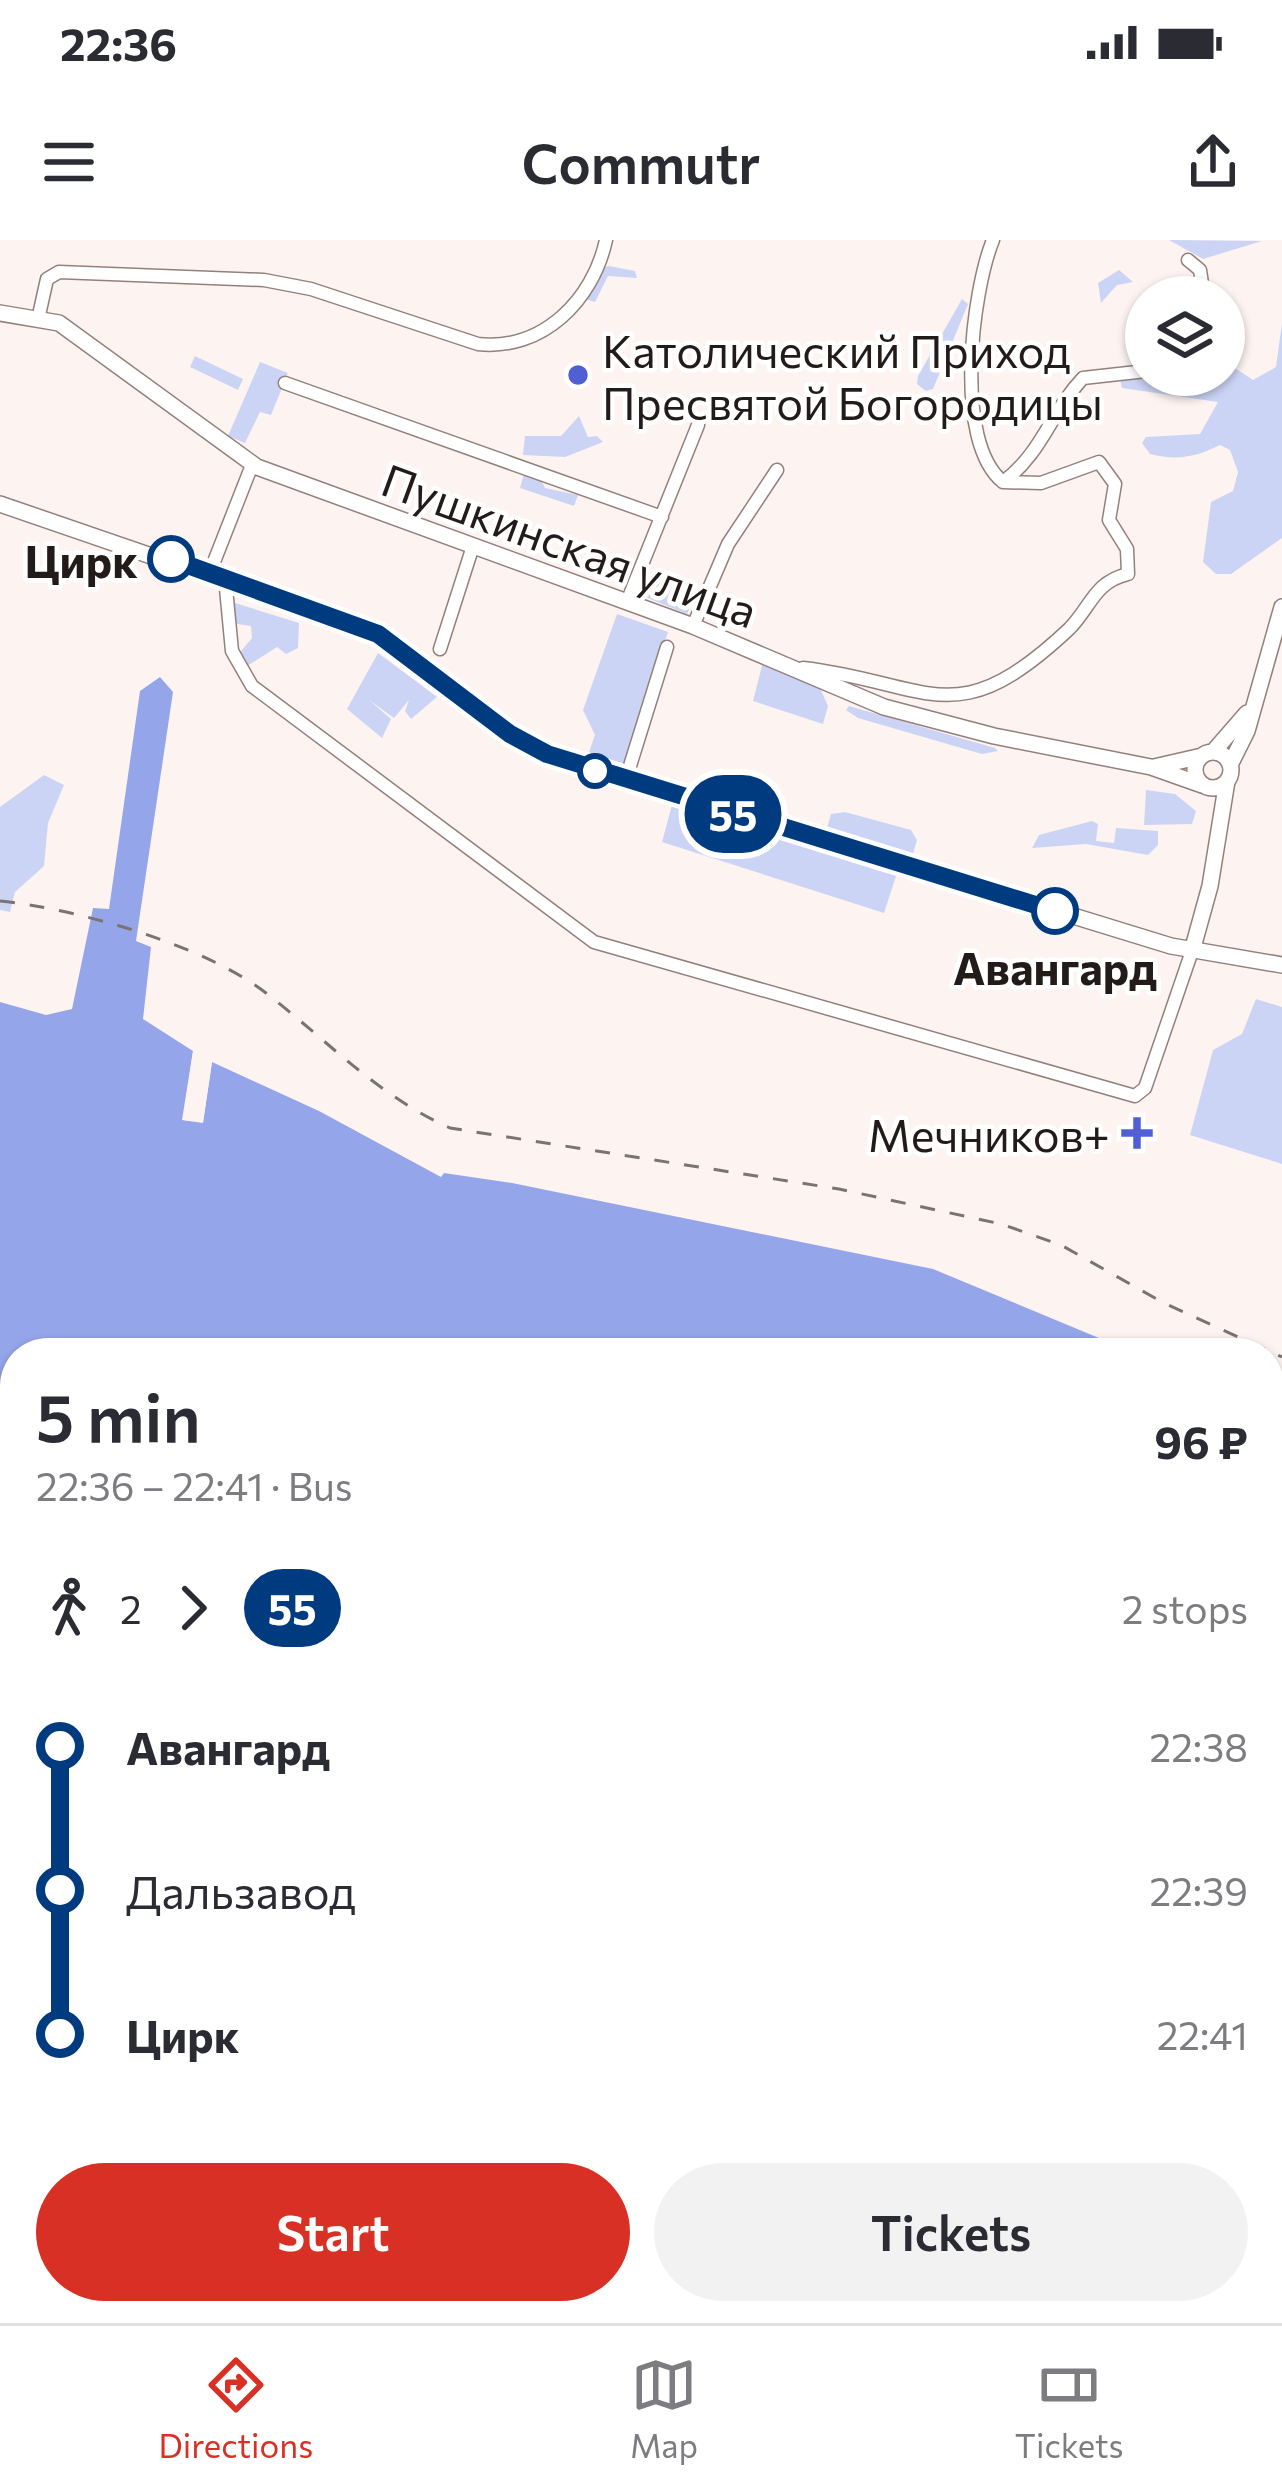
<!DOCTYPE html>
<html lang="en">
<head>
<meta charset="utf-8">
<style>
  :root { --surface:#fff; --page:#f2f2f3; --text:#2b2b33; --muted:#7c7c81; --line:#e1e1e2; --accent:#d93025 }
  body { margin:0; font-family:Commissioner,sans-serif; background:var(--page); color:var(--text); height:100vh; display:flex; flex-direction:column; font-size:45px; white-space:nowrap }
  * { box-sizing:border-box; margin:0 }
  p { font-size:39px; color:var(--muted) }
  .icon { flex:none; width:66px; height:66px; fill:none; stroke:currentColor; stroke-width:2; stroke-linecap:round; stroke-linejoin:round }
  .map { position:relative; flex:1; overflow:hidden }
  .details { position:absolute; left:0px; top:1098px; width:1284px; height:987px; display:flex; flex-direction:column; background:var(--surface); border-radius:48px 48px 0 0; box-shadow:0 3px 9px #0004 }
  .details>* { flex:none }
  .badge { padding:0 24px; border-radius:39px; font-size:42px; line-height:78px }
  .fabs { position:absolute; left:1125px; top:36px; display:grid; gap:24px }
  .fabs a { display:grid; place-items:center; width:120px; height:120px; border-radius:50%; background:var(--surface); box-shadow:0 3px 9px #0004; font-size:60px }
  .map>.badge { position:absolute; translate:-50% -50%; box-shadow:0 0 0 6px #fff }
  .legs { display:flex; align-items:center; gap:18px; height:132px; padding:0 36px; font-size:39px }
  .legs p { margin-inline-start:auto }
  .head { display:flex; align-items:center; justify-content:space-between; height:204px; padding:0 36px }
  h1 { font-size:66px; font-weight:600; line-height:90px }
  .action { display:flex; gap:24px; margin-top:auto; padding:24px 36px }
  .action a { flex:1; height:138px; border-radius:72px; background:var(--accent); color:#fff; font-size:48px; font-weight:600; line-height:138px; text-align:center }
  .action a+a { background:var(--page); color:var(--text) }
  ul { padding:0 36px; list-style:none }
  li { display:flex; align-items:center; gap:42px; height:144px; font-size:45px }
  li i { display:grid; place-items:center; width:18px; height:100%; margin:0 15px; background:currentColor }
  li i::after { content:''; width:30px; height:30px; margin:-15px; border:9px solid; border-radius:50%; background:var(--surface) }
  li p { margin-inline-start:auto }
  li:first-child i { background:linear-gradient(#0000 50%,currentColor 0) }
  li:last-child i { background:linear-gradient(currentColor 50%,#0000 0) }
  .status { display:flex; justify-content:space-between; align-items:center; height:84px; padding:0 60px; background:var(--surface); direction:ltr }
  .status svg { height:33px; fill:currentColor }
  header { display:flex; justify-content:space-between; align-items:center; height:156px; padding:0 36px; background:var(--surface); font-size:54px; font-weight:600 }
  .dock { display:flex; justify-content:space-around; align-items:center; height:168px; border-top:3px solid var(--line); background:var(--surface); font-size:33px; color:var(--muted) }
  .dock a { display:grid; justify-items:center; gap:6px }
  .dock .current { color:var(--accent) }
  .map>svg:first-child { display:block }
  .green { fill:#cbd4f5 }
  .water { fill:#95a5e9 }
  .pier { fill:#fdf4f1 }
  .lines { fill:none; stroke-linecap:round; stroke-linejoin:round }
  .minor-casing { stroke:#94807b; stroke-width:15 }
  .major-casing { stroke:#94807b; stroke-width:18 }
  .minor { stroke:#fff; stroke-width:12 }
  .major { stroke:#fff; stroke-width:15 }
  .rail { stroke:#7b7371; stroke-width:3; stroke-dasharray:15 15; stroke-linecap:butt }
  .line-1-casing { stroke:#fff; stroke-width:27 }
  .line-1 { stroke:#003b80; stroke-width:18 }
  .poi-dot { fill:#515fd5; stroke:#fff; stroke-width:4.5 }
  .stop-1-dot { fill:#fff; stroke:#003b80; stroke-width:6 }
  .labels { text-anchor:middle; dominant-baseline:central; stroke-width:9; stroke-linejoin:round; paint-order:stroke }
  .poi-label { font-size:45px; fill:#221b19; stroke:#fff; text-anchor:start }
  .street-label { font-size:45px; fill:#221b19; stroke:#fff }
  .stop-label { font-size:45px; font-weight:bold; fill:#221b19; stroke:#fff; text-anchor:end }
</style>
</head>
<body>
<div class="status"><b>22:36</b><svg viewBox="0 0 49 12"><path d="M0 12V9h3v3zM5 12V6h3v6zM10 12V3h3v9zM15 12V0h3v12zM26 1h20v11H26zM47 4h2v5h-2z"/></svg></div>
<header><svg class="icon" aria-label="menu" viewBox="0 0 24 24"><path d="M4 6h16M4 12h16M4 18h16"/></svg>Commutr<svg class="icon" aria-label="share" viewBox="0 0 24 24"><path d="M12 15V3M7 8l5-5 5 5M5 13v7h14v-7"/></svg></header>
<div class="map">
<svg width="1282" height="2083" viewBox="0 0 1282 2083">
  <rect width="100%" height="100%" fill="#fdf4f1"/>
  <path class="green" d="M1169 0 1262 1 1203 19Z
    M609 26 635 31 637 38 608 36 595 62 585 59 601 28Z
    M1119 30 1133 42 1117 45 1101 63 1098 43Z
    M962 59 968 64 933 149 926 151 917 144 918 136Z
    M1282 83V298L1231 334H1216L1203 322 1211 262 1233 251 1238 232 1230 210 1220 205C1196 217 1177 221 1150 214L1142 203 1146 197 1200 194 1218 162 1122 148 1120 138C1161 133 1200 145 1232 126L1253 140 1276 127Z
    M195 116 243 139 238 150 190 127Z
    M260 122 288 133 271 175 260 172 245 203 228 196Z
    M579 176 588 197 597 196 603 202 565 217 523 215 525 196H561Z
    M524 234 541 240 545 248 578 255 574 266 520 248Z
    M647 340H669L697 351 687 374 640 355Z
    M232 362 299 383 298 408 286 414 277 407 244 428 237 416 252 398 251 386 230 383Z
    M617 374 668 392 624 525 589 512 595 495 583 470Z
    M378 413 437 457 411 479 405 471 409 460 394 478 369 460 391 479 382 498 347 469Z
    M763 422 820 448 828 466 823 484 753 461Z
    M849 466 995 508 998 511 982 514 858 478 846 470Z
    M44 535 64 545 48 583 44 626 15 652 10 672 0 670V567Z
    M1146 550 1175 554 1196 571 1192 584 1144 585Z
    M672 565 897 633 884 673 662 602Z
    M845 572 911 590 917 600 913 614 827 588 831 574Z
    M1092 581 1098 584 1096 601 1114 603 1116 588 1158 591V605L1148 615 1086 604 1032 608 1039 595Z
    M1256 759 1282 767V924L1190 895 1213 810 1242 794Z
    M15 1893V1959L0 1951V1897Z
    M234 2070H329L332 2083H260Z
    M881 2071 899 2072 916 2083H844Z"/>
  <path class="water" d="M160 437 173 452 136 701 151 707 143 779 193 811 183 880 203 882 212 822 319 871 441 937 444 933 512 943 933 1029 1135 1113H15V1680L0 1677V762L46 775 72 769 93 668 109 669 140 451Z
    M1269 1169 1282 1174V1858L1269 1855Z"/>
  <path class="pier" d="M193 811 199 814 189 875 198 876 207 820 212 822 203 883 182 880Z"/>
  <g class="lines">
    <defs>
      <path id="minor" d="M993 0C972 52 953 202 1003 242
        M1188 20 1200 30 1204 57
        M39 75 47 39 59 32 264 40 311 49 478 104C543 111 593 60 606 0
        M285 143 662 277
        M1003 242C1043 212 1050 173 1083 138L1146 131
        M210 332 252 225
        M225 338 232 411 252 446 594 702 1135 856 1145 848 1192 711
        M627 362 698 185
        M693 386 728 304 777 230
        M440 409 473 306
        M803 428C931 443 954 497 1069 389 1091 367 1094 342 1128 334L1127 309 1109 280 1115 244 1099 222 1041 243 1003 242
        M625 542 667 407
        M1269 1991 1282 1994"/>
      <path id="major" d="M0 73 59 83 257 227 693 386 884 467 994 496 1151 527 1202 545
        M0 264 378 394 510 494 547 514 1171 706 1282 725
        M1213 512 1247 473
        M1195 530a18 18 0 1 1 36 0a18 18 0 1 1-36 0Z
        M1230 525 1247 491 1282 367
        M1154 527 1202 516
        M1192 711 1210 646 1227 541
        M0 1961 15 1969
        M210 2070 234 2083
        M920 2070 938 2083
        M817 2083 835 2070"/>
    </defs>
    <use href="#minor" class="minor-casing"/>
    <use href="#major" class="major-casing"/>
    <use href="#minor" class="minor"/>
    <use href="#major" class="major"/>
    <path class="rail" d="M0 661C78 669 204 705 266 753 328 801 378 856 450 888L839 949 1001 984 1061 1005 1162 1062 1282 1117
      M0 1689 15 1692
      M0 1842 15 1848
      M1269 2006 1282 2010"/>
  </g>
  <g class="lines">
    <defs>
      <path id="line-1" d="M171 319 378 394 510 494 547 514 1055 671"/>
    </defs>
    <use href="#line-1" class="line-1-casing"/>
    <use href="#line-1" class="line-1"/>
  </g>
  <g class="poi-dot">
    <circle cx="578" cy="135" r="12"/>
    <path d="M1131 875h12v12h12v12h-12v12h-12v-12h-12v-12h12z"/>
  </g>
  <g class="stop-1-dot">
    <circle cx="171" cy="319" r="21"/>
    <circle cx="595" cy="531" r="15"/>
    <circle cx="1055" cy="671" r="21"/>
  </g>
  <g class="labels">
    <g class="poi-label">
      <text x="602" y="109">Католический Приход<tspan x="602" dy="52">Пресвятой Богородицы</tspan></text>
      <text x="1110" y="893" text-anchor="end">Мечников+</text>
    </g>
    <g class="street-label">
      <text transform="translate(570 304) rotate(20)">Пушкинская улица</text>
    </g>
    <g class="stop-label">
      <text x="138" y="319">Цирк</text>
      <text x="1055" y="726" text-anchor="middle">Авангард</text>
    </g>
  </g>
</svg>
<div class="fabs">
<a><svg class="icon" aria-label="layers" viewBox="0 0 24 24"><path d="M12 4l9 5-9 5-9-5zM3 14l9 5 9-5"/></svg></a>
</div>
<b class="badge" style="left:733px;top:574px;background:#003b80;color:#fff">55</b>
<section class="details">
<div class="head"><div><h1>5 min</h1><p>22:36 – 22:41 · Bus</p></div><b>96 ₽</b></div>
<div class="legs"><svg class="icon" aria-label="walk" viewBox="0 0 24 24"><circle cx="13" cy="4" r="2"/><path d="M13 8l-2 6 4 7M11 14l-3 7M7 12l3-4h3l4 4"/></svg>2<svg class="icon" aria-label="forward" viewBox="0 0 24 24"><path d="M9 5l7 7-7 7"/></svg><b class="badge" style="background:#003b80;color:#fff">55</b><p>2 stops</p></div>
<ul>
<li><i style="color:#003b80"></i><b>Авангард</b><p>22:38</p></li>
<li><i style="color:#003b80"></i><span>Дальзавод</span><p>22:39</p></li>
<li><i style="color:#003b80"></i><b>Цирк</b><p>22:41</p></li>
</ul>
<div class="action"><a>Start</a><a>Tickets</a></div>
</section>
</div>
<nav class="dock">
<a class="current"><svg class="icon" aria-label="directions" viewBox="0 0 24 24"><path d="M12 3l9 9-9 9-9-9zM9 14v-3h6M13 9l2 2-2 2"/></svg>Directions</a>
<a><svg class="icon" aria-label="map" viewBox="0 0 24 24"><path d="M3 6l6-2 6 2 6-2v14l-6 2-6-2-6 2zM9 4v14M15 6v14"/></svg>Map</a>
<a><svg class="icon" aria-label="tickets" viewBox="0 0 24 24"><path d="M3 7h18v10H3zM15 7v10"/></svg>Tickets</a>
</nav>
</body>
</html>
